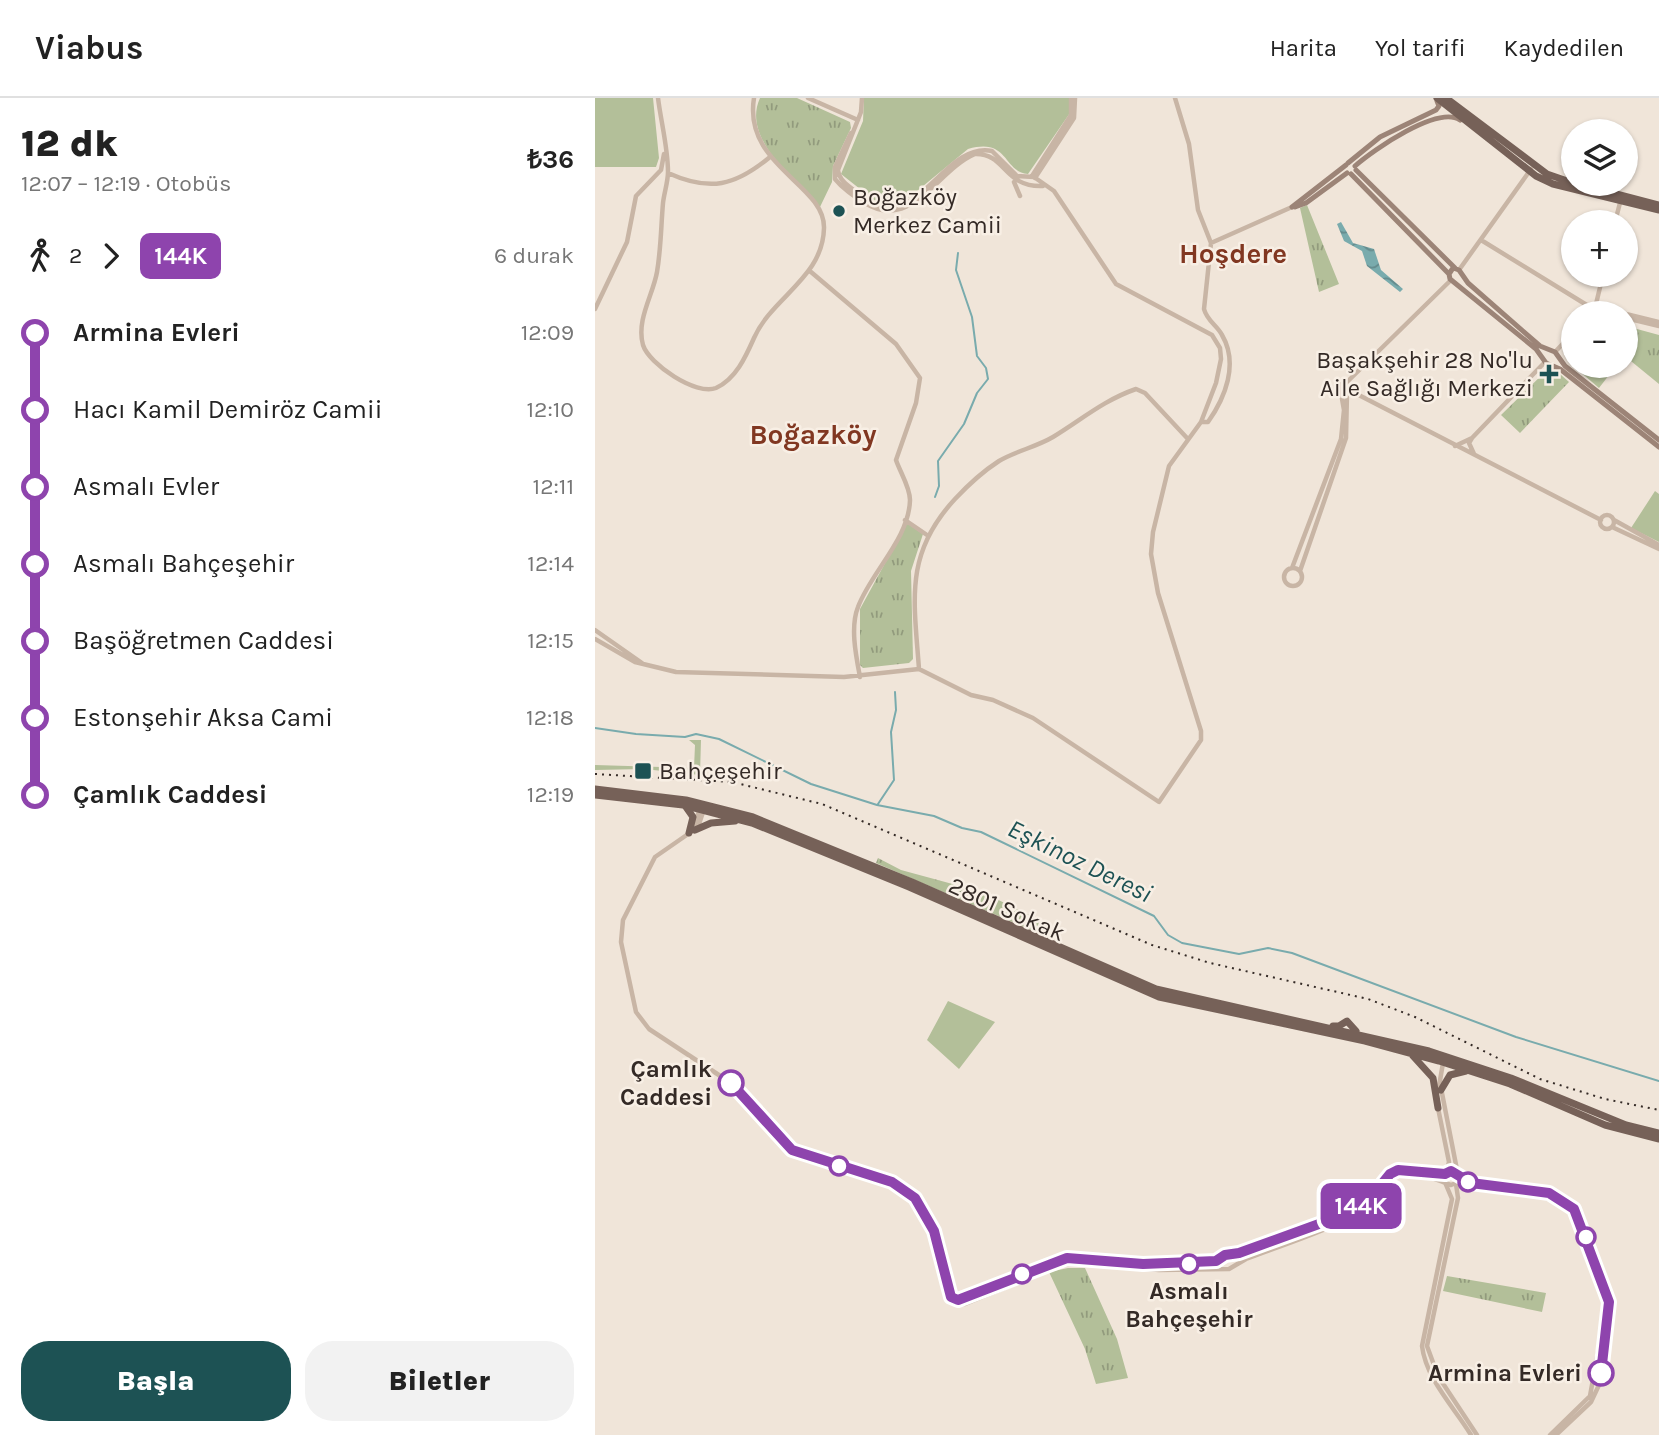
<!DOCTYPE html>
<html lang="tr">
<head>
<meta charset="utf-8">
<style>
  :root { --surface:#fff; --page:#f2f2f2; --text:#222; --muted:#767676; --line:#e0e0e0; --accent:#1d5254 }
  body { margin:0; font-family:Karla,sans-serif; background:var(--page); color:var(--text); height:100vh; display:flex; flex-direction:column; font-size:26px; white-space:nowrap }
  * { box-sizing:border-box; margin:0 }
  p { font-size:23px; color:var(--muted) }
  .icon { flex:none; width:38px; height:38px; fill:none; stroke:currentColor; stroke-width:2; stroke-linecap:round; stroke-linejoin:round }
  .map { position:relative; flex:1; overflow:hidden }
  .side { display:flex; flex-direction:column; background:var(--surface); width:595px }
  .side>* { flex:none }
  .badge { padding:0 14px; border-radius:10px; font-size:24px; line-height:46px }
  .fabs { position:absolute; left:966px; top:21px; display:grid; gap:14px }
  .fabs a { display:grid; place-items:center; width:77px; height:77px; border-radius:50%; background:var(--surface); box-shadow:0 2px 5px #0004; font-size:35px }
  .map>.badge { position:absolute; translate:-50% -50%; box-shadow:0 0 0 4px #fff }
  .legs { display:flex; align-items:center; gap:10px; height:77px; padding:0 21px; font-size:23px }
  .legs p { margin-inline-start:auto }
  .head { display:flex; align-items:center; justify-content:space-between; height:119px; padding:0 21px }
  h1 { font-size:38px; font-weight:800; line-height:52px }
  .cta { display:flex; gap:14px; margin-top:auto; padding:14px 21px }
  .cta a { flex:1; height:80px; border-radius:28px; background:var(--accent); color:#fff; font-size:28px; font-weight:800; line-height:80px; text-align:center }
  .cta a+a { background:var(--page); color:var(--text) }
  ul { padding:0 21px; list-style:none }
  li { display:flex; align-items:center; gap:24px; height:77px; font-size:26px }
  li i { display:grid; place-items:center; width:10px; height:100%; margin:0 9px; background:currentColor }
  li i::after { content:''; width:18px; height:18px; margin:-9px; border:5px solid; border-radius:50%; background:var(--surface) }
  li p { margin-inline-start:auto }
  li:first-child i { background:linear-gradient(#0000 50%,currentColor 0) }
  li:last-child i { background:linear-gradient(currentColor 50%,#0000 0) }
  header { display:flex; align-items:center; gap:42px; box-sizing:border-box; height:98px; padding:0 35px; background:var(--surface); border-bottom:2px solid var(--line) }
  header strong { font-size:33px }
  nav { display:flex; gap:38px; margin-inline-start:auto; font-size:24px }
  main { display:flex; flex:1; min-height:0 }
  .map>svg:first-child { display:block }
  .green { fill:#b3bf99 }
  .park { fill:url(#park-tufts) }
  .water { fill:url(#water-waves) }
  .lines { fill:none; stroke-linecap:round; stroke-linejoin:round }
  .stream { stroke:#79abad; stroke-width:2 }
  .tertiary { stroke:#c8b5a5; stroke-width:4.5 }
  .secondary { stroke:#9c8477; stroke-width:5 }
  .primary { stroke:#766158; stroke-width:7 }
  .rail { stroke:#342a26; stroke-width:2; stroke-dasharray:2 5; stroke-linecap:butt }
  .line-1-casing { stroke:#fff; stroke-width:16 }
  .line-1 { stroke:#8e44ad; stroke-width:10 }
  .poi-dot { fill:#1d5254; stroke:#f8efe5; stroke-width:2.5 }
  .stop-1-dot { fill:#fff; stroke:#8e44ad; stroke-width:3.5 }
  .labels { text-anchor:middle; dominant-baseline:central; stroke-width:5; stroke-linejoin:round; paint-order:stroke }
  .poi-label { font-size:24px; fill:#342a26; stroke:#f8efe5; text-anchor:start }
  .street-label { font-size:24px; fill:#342a26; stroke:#f8efe5 }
  .stop-label { font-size:24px; font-weight:bold; fill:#342a26; stroke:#f8efe5; text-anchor:end }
  .water-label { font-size:26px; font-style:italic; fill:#1d5254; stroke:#f8efe5 }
  .quarter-label { font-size:28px; font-weight:bold; fill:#813721; stroke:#f8efe5 }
</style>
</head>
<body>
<header>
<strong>Viabus</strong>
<nav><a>Harita</a><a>Yol tarifi</a><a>Kaydedilen</a></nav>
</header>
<main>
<section class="side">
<div class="head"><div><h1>12 dk</h1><p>12:07 – 12:19 · Otobüs</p></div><b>₺36</b></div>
<div class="legs"><svg class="icon" aria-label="walk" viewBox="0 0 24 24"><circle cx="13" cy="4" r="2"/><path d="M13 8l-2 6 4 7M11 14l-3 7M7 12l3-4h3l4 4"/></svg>2<svg class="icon" aria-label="forward" viewBox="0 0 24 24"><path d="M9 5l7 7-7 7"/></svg><b class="badge" style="background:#8e44ad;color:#fff">144K</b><p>6 durak</p></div>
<ul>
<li><i style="color:#8e44ad"></i><b>Armina Evleri</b><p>12:09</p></li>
<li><i style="color:#8e44ad"></i><span>Hacı Kamil Demiröz Camii</span><p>12:10</p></li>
<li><i style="color:#8e44ad"></i><span>Asmalı Evler</span><p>12:11</p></li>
<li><i style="color:#8e44ad"></i><span>Asmalı Bahçeşehir</span><p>12:14</p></li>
<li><i style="color:#8e44ad"></i><span>Başöğretmen Caddesi</span><p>12:15</p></li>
<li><i style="color:#8e44ad"></i><span>Estonşehir Aksa Cami</span><p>12:18</p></li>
<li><i style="color:#8e44ad"></i><b>Çamlık Caddesi</b><p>12:19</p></li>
</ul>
<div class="cta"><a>Başla</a><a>Biletler</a></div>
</section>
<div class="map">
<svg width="1064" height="1337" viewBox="0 0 1064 1337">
  <defs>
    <pattern id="park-tufts" width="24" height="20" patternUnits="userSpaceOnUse" patternTransform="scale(1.75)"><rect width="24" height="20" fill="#b3bf99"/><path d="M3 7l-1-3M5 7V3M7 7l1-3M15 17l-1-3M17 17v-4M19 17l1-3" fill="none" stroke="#929b7d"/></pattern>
    <pattern id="water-waves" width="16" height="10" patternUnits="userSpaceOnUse" patternTransform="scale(1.75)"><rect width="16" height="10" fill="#79abad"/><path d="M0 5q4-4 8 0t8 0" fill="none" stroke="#648b8d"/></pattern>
  </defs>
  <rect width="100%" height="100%" fill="#f0e5d9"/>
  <path class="green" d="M0 0H58L64 60 61 69H0Z
    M269 0H476L477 12 433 76C408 74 414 39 373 51L316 98 297 107 279 102 246 76 268 23Z
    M987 268H1021L1004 290 983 272Z
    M1060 393 1064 396V444L1036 430Z
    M94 642H106L105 677 49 671 0 672V667L99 670 100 647Z
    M353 903 400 924 364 971 332 942Z"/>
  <path class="park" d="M165 0H202L255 24 256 30 238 68 237 84 225 109C201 82 146 41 165 0Z
    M712 107 744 186 724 194 705 110Z
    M1031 228 1064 237V286L1031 259Z
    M956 268 974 284 925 335 906 317Z
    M312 425 328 436 316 473 318 561 314 565 268 570 265 567V511Z
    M283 760 306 772 387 794 445 822 440 834 281 765Z
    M473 1170H490L522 1241 533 1280 501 1286 490 1251 454 1174Z
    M852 1178 951 1195 947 1214 848 1193Z"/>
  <path class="water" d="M746 124 758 145 779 151 786 172 808 191 805 194 772 168 767 153 749 143 742 126Z"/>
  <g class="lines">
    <path class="stream" d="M340 399 344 388 343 363 369 326 382 295 393 281 391 270 382 258 377 219 361 172 363 155
      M0 630 41 636 90 639 101 636 124 641 216 686 282 707 339 718 367 730 386 734 559 818 573 837 587 845 644 856 673 850 697 855 921 939 1064 983
      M283 706 299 682 296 634 301 612 300 594"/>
    <path class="tertiary" d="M63 0C66 24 73 50 73 74 73 84 69 95 68 105 66 128 66 151 62 174 58 197 41 222 48 247 54 266 101 298 121 290 141 281 151 258 159 240 177 199 228 180 229 130 230 86 148 68 159 0
      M213 0 263 22
      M580 0 594 46 603 112 616 145 609 211C612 223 622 227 627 237 644 266 630 300 613 324H606
      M256 35 240 69V81C248 91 259 98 270 105 317 134 342 72 380 56 411 55 409 90 448 88
      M73 75C115 94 140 88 175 59
      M437 78 476 17V0
      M440 80 479 20 480 0
      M419 84 425 98
      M1020 124 1026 101
      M886 142 995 209
      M616 145 697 109
      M864 172 936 71
      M216 174 301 246 325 280 321 305 301 362C305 374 315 389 315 402 314 441 276 474 263 509 255 529 261 558 265 579
      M1001 206 1008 177
      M997 207 995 212 997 215
      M1005 210 1027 215
      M0 211 32 144 41 98 66 72 69 56
      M1004 214 1010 215
      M1031 216 1064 224
      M1031 220 1064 228
      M960 254 978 235
      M754 292 1006 422
      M747 295 745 287 751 285 856 182
      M877 340 950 264
      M860 348 877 340 874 345 879 356
      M1005 424a7 7 0 1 1 14 0a7 7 0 1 1-14 0Z
      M310 422 332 437
      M1019 422 1064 447
      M1017 429 1064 451
      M697 470 746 341 749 312 746 295
      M689 479a9 9 0 1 1 18 0a9 9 0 1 1-18 0Z
      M705 473 751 340 752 295
      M0 532 47 565
      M0 541 40 564 81 574 249 579 324 571 376 597 398 602 438 620 564 704 606 642V633L563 495 556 456 558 434 574 368 606 324 621 285 626 261 625 250 617 237 521 186 459 93 439 79 422 78 397 53C354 44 328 118 288 109 279 107 272 101 264 96 255 89 244 83 243 72L266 14 267 0
      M324 571C319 502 309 456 360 401 374 386 387 374 404 363 421 353 441 349 458 339 486 322 509 302 541 291L550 295 592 340
      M103 729 109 711
      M97 732 105 711
      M96 734 60 759 28 822 26 844 41 914 54 931 136 985 197 1053 297 1084 314 1094 335 1125 354 1194 362 1205 370 1206 465 1167 479 1165 564 1172 634 1171 651 1161C687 1147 727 1135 761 1117 779 1108 786 1083 804 1077 820 1071 841 1082 856 1087L861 1085C891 1092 955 1089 975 1112 994 1133 1001 1171 1010 1197L1011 1210 995 1298 955 1337
      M846 990 863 1077
      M843 994 848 965
      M843 1010 854 1064 849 1082 857 1101 827 1248C831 1281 859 1309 876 1337
      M861 1086 863 1100 832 1248 843 1278 882 1337
      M898 1088C928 1092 965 1089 982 1117
      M359 1201 366 1202 472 1160 548 1166 621 1163 630 1157 644 1155 757 1113 774 1102 795 1076 803 1072 851 1076 857 1073 868 1083 886 1086
      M961 1337 996 1304 1004 1287 1014 1204 1007 1181"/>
    <path class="secondary" d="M753 65 785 39 841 12 844 8 842 3
      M760 68C778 52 843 7 865 22
      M761 72 860 170
      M756 76 854 176 855 181 941 251 951 265 965 271 1064 349
      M697 109 751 67
      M700 109 711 105 752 75
      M854 176 858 170 864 172 873 185 945 248 960 254 970 268 1064 342"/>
    <path class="primary" d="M842 0 941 78 958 86 1064 112
      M851 0 952 76 978 85
      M983 86 1064 107
      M0 691 91 702 158 719 317 784 561 891 834 953 916 980 1031 1027 1064 1035
      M0 697 88 707 157 725 314 789 564 899 770 943 844 963 915 986 1010 1027 1064 1041
      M91 709 98 719 94 735
      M100 732 116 725 140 723
      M738 928H744L752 923 761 933
      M818 958 838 980 843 1010
      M846 992 855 977 871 973"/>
    <path class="rail" d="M0 676 137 684 227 706 557 847 615 865 773 901 820 919 945 981 1010 1001 1064 1012"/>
  </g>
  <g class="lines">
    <defs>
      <path id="line-1" d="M136 985 197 1052 297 1084 320 1100 339 1133 356 1199 363 1202 472 1160 548 1166 621 1163 630 1157 644 1155 757 1114 774 1102 795 1076 803 1072 850 1076 856 1073 876 1085 954 1095 979 1111 1014 1204 1006 1275"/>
    </defs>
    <use href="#line-1" class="line-1-casing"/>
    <use href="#line-1" class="line-1"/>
  </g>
  <g class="poi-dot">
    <circle cx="244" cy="113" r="7"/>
    <path d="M950.5 265.5h7v7h7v7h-7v7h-7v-7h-7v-7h7z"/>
    <rect x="39" y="664" width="18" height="18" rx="3.5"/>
  </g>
  <g class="stop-1-dot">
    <circle cx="136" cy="985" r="12"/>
    <circle cx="244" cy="1068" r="9"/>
    <circle cx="873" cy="1084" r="9"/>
    <circle cx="991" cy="1139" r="9"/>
    <circle cx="594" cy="1166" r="9"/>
    <circle cx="427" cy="1176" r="9"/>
    <circle cx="1006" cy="1275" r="12"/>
  </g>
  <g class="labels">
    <g class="poi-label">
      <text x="258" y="99">Boğazköy<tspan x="258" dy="28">Merkez Camii</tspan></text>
      <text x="938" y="262" text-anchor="end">Başakşehir 28 No'lu<tspan x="938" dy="28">Aile Sağlığı Merkezi</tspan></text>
      <text x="64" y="673">Bahçeşehir</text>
    </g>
    <g class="street-label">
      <text transform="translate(412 811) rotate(24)">2801 Sokak</text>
    </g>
    <g class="stop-label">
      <text x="117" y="971">Çamlık<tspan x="117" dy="28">Caddesi</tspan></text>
      <text x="594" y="1193" text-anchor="middle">Asmalı<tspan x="594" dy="28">Bahçeşehir</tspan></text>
      <text x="987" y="1275">Armina Evleri</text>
    </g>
    <g class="water-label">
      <text transform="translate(485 763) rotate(26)">Eşkinoz Deresi</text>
    </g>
    <g class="quarter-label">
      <text x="638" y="155">Hoşdere</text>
      <text x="218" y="336">Boğazköy</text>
    </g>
  </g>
</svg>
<div class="fabs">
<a><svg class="icon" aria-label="layers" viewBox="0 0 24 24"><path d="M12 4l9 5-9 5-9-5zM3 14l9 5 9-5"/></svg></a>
<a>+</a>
<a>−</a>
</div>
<b class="badge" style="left:766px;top:1108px;background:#8e44ad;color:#fff">144K</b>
</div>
</main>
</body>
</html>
